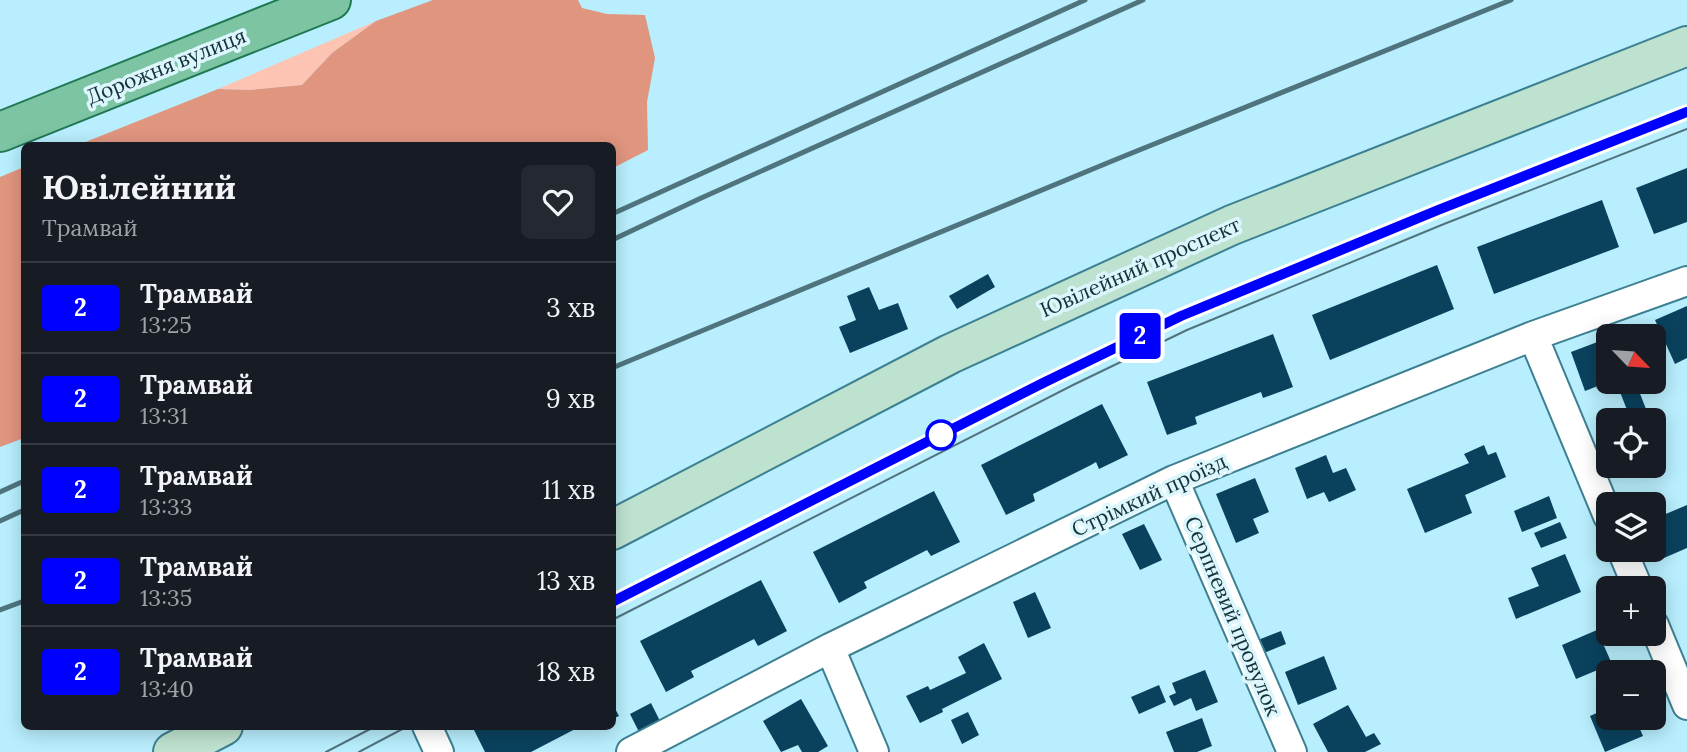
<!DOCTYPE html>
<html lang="uk">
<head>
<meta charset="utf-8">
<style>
  :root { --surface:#171b24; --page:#242831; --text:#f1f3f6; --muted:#9ea1a6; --line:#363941 }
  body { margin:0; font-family:Lora,serif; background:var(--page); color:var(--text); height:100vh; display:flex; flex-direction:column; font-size:26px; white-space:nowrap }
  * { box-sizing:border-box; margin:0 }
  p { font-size:23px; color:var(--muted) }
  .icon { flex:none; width:38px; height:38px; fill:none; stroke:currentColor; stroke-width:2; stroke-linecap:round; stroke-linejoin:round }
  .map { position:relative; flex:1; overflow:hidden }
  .details { position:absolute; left:21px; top:142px; width:595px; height:588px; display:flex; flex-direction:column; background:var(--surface); border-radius:10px; box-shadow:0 4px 18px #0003 }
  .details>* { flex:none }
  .badge { padding:0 14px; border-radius:5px; font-size:24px; line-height:46px }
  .needle { width:46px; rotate:115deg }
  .fabs { position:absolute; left:1596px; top:324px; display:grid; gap:14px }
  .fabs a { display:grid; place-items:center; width:70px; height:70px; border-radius:10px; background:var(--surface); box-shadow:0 4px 18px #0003; font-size:35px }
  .map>.badge { position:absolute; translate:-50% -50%; box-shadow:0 0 0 4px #fff }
  .round { display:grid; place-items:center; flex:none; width:74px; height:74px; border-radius:10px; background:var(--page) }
  .headline { display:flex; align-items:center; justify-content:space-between; height:119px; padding:0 21px }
  h1 { font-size:33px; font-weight:700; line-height:52px }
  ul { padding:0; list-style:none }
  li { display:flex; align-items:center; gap:21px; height:91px; padding:0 21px; border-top:2px solid var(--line) }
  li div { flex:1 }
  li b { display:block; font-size:26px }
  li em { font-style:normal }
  li .badge { min-width:77px; font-weight:700; text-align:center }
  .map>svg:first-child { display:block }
  .green { fill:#fec4b3 }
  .forest { fill:#e0957f }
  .building { fill:#0a425e }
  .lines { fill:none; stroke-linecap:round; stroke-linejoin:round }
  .street-casing { stroke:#3d8091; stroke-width:32 }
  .secondary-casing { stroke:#3d8091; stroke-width:42 }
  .primary-casing { stroke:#217855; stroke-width:42 }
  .street { stroke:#fff; stroke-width:28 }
  .secondary { stroke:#bee2d0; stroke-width:38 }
  .primary { stroke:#7dc5a2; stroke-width:38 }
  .tram { stroke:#4f747e; stroke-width:2 }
  .rail { stroke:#4f747e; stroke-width:5 }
  .line-casing { stroke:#fff; stroke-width:16 }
  .line { stroke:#00f; stroke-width:10 }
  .stop-dot { fill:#fff; stroke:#00f; stroke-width:3.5 }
  .labels { text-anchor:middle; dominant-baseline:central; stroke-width:7; stroke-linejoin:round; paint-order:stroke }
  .street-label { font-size:21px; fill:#163239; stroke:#dcf6fd }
</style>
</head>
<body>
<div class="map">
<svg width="1687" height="752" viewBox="0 0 1687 752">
  <rect width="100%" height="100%" fill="#b8eefd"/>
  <path class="green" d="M376 21 332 53 302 85 250 90 218 89Z"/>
  <path class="forest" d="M433 0H578L582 8 607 14 645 15 655 58 647 102 648 150 613 168 612 145H78L218 89 250 90 302 85 332 53 376 21Z
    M24 167V438L0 447V177Z"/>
  <path class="building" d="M1687 168V222L1654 234 1636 188Z
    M1602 200 1619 247 1494 294 1477 247Z
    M1437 265 1454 309 1330 360 1312 315Z
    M988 274 995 287 957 309 949 296Z
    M869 287 879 310 898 303 908 329 850 353 839 327 856 320 847 296Z
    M1687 306V358L1675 364 1655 320Z
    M1631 329 1634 336H1613Z
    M1273 334 1293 387 1263 398 1261 392 1200 415 1195 417 1197 424 1167 435 1147 382Z
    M1608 338V382L1585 391 1571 352Z
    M1637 386 1646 409 1629 415 1620 392Z
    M1102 404 1128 455 1099 469 1096 462 1091 465 1033 494 1035 501 1006 515 981 465Z
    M1484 445 1488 455 1496 452 1506 477 1465 495 1472 513 1425 533 1407 489 1469 463 1464 454Z
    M1326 455 1333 473 1346 468 1356 490 1329 502 1324 492 1307 499 1295 468Z
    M1255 478 1269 512 1253 519 1259 533 1236 543 1216 494Z
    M934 491 960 542 931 556 927 550 864 582 867 588 839 603 813 552Z
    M1549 496 1557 518 1522 532 1514 511Z
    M1687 505V548L1657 561 1652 550 1654 519Z
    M1560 522 1567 538 1541 548 1534 533Z
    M1144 524 1162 560 1140 570 1122 534Z
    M1565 554 1581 592 1516 619 1508 598 1539 586 1531 568Z
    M761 580 787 631 758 646 754 639 691 671 694 677 666 692 640 641Z
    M1035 592 1051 628 1028 638 1013 602Z
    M1597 630 1612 664 1576 679 1562 645Z
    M1281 631 1286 644 1264 653 1258 640Z
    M984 643 1002 679 942 709 943 712 920 723 906 696 928 686 930 690 966 673 958 657Z
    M1324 656 1337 689 1298 705 1285 672Z
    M1205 670 1218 702 1196 711 1191 698 1174 706 1169 696 1176 693 1172 683Z
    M1159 685 1166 702 1139 714 1131 697Z
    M801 699 828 746 818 752H802L798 745 781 752 763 721Z
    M612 703 619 716 612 719Z
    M651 703 661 723 640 734 630 714Z
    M1348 705 1366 737 1374 733 1381 744 1365 752H1328L1313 724Z
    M1608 708V718H1635L1643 736 1605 752 1590 716Z
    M968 712 979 735 962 744 951 720Z
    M1202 718 1212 746 1197 752H1174L1166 732Z
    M472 726H581L531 752H485Z"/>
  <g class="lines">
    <defs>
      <path id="street" d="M1533 336 1608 516
        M1174 480 1292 752
        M1622 550 1638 588
        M1654 625 1687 705
        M830 648 874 752
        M427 726 439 752
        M631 752 830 648 1174 480 1533 336 1687 281"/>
      <path id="secondary" d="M612 530 950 354 1232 225 1687 46
        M173 752 223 726"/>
      <path id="primary" d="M0 132 331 0"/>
    </defs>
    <use href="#street" class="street-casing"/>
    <use href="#secondary" class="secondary-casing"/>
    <use href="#primary" class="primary-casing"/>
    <use href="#street" class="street"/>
    <use href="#secondary" class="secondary"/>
    <use href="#primary" class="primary"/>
    <path class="tram" d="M612 602 949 430 1181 316 1438 210 1687 112
      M612 620 1073 385 1187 330 1444 224 1687 129
      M326 752 376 726
      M359 752 408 726"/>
    <path class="rail" d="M612 214 1085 0
      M612 240 699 199 1143 0
      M612 368 1117 159 1511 0
      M0 492 24 481
      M0 521 24 510
      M0 610 24 601"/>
  </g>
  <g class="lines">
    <defs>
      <path id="line" d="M612 602 1043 383 1181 316 1438 210 1687 112"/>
    </defs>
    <use href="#line" class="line-casing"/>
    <use href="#line" class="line"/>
  </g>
  <circle class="stop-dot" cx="941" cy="435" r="14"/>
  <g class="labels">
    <g class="street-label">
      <text transform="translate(166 66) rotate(-22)">Дорожня вулиця</text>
      <text transform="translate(1140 267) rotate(-24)">Ювілейний проспект</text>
      <text transform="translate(1149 495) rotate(-25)">Стрімкий проїзд</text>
      <text transform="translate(1233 616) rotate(67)">Серпневий провулок</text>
    </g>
  </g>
</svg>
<div class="fabs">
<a><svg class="needle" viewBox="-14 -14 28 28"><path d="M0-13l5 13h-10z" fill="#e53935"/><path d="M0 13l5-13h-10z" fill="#9ea1a6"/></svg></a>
<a><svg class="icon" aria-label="locate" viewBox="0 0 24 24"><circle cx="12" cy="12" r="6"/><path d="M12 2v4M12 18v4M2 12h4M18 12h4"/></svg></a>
<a><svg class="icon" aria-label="layers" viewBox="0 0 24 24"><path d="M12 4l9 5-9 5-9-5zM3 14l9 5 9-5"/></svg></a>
<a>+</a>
<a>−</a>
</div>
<b class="badge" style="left:1140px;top:336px;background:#00f;color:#fff">2</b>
<section class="details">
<div class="headline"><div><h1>Ювілейний</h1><p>Трамвай</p></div><a class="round"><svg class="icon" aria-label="heart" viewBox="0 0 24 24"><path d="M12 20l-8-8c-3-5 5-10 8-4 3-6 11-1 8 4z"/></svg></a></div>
<ul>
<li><span class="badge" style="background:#00f;color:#fff">2</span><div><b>Трамвай</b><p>13:25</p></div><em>3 хв</em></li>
<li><span class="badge" style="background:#00f;color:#fff">2</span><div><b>Трамвай</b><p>13:31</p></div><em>9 хв</em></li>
<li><span class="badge" style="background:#00f;color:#fff">2</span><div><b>Трамвай</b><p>13:33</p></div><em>11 хв</em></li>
<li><span class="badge" style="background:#00f;color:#fff">2</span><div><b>Трамвай</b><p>13:35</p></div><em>13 хв</em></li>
<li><span class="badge" style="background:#00f;color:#fff">2</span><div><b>Трамвай</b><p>13:40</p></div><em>18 хв</em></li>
</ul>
</section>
</div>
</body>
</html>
